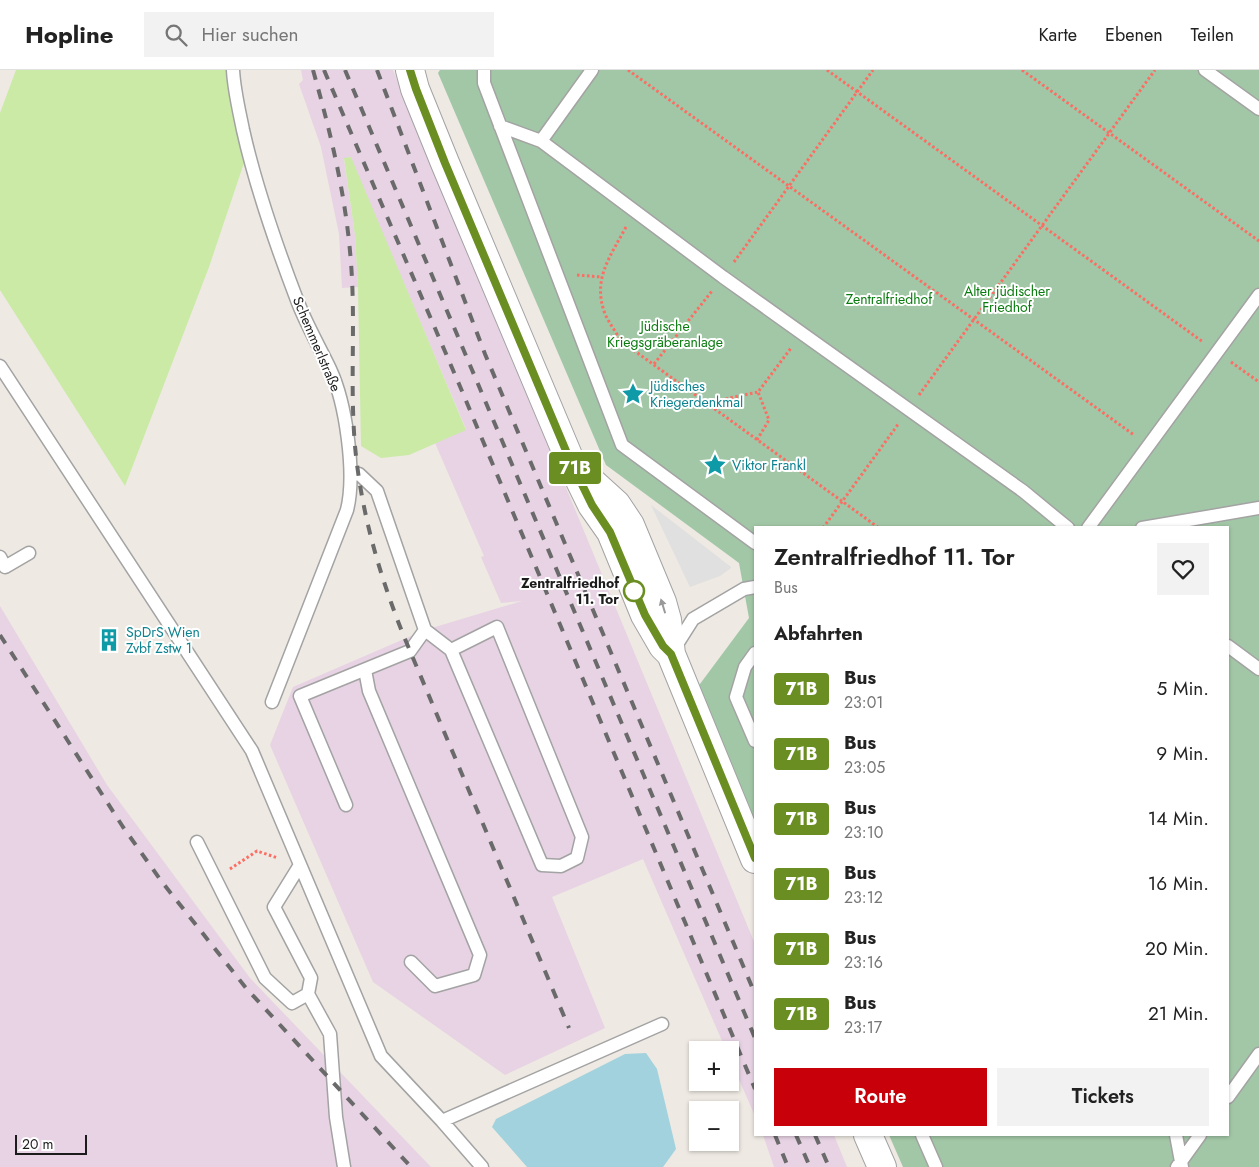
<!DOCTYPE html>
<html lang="de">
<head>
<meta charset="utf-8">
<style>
  :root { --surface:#fff; --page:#f2f2f2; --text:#222; --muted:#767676; --line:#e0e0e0; --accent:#c80009 }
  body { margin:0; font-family:Jost,sans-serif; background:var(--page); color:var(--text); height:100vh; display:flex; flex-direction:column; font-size:19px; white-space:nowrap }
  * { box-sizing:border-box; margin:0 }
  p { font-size:16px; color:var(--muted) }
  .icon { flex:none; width:28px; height:28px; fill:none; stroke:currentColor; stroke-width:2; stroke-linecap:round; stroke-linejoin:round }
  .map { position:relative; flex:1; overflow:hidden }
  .drawer { position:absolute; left:754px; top:456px; width:475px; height:610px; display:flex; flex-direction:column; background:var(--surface); border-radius:0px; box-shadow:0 1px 4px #0004 }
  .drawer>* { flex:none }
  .badge { padding:0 10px; border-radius:4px; font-size:18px; line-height:32px }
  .tools { position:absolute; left:689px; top:971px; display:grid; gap:10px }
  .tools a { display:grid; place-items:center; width:50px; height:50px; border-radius:0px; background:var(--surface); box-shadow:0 1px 4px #0004; font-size:25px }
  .scale { position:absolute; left:15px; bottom:12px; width:72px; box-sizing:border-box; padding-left:5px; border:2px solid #1c1c1c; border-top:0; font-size:14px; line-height:18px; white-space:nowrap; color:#1c1c1c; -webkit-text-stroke:4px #fff; paint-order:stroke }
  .map>.badge { position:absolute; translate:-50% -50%; box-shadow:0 0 0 2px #fff }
  h2 { padding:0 20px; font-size:19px; line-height:45px }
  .round { display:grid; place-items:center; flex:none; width:52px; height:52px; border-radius:0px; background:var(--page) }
  .head { display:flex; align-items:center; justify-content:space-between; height:85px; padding:0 20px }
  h1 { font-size:24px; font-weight:600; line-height:38px }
  .action { display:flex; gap:10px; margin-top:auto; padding:10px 20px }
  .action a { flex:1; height:58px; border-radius:0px; background:var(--accent); color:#fff; font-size:20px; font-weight:600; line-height:58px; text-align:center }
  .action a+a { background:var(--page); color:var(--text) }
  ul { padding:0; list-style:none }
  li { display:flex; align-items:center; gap:15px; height:65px; padding:0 20px }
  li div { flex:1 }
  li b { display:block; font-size:19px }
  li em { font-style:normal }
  li .badge { min-width:55px; font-weight:700; text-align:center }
  header { display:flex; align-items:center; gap:30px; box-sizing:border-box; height:70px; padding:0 25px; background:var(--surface); border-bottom:1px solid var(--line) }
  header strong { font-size:24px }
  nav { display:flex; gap:28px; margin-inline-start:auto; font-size:18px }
  .search { width:350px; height:45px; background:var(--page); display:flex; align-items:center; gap:12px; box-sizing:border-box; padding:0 18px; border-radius:0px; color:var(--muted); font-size:19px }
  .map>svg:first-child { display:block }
  .industrial { fill:#e7d3e4 }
  .grass { fill:#caeaa6 }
  .cemetery { fill:#a2c7a6 }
  .parking { fill:#e0e0e0 }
  .water { fill:#a1d2dd }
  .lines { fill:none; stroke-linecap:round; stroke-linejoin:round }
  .service-casing { stroke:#a3a3a3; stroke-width:15 }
  .tertiary-casing { stroke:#a3a3a3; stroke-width:30 }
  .path { stroke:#fc6d64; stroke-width:3; stroke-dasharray:2.5 2.5; stroke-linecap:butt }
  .service { stroke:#fff; stroke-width:12 }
  .tertiary { stroke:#fff; stroke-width:28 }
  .rail { stroke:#6a6a6a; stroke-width:4; stroke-dasharray:10 10; stroke-linecap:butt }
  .oneway { fill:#999 }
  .line-casing { stroke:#fff; stroke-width:11 }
  .line { stroke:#6b8e23; stroke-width:8 }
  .stop-dot { fill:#fff; stroke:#6b8e23; stroke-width:2.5 }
  .labels { text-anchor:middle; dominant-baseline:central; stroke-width:4; stroke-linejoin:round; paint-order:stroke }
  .park-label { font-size:14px; fill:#097b0e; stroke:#fff }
  .street-label { font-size:14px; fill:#1c1c1c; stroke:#fff }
  .culture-label { font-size:14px; fill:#0d838f; stroke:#fff; text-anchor:start }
  .stop-label { font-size:14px; font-weight:bold; fill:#1c1c1c; stroke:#fff; text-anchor:end }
</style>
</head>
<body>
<header>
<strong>Hopline</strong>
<div class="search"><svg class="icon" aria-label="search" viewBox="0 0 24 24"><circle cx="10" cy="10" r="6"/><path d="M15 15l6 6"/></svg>Hier suchen</div>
<nav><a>Karte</a><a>Ebenen</a><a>Teilen</a></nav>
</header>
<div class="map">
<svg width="1259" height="1097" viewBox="0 0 1259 1097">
  <rect width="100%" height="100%" fill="#eee9e2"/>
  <path class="industrial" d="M301 0H393L755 874V1046L730 989V980H726L643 789 552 827 605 958 505 1005 373 912 270 675 293 617 425 560 522 531 501 533 481 487 484 486 435 373 466 359 350 87 344 89 355 165 358 217 342 218 339 164 321 77 299 14 303 10Z
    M0 536 107 715 250 908 431 1097H0Z
    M763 1065H834L847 1097H774Z"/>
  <path class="grass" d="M16 0H233L248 81 209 197 125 416 0 220V43Z
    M351 87 466 360 409 385 381 388 361 376 358 217 355 165 344 88Z"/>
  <path class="cemetery" d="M440 0H1259V1097H903L889 1065H1228V458H755V752L697 618 749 548 739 493 606 395 438 3Z"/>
  <path class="parking" d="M651 435 731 497V498L720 506 690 517Z"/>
  <path class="water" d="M646 983 657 999 676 1079 663 1097H527L492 1057 496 1049 625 984Z"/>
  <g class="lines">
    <defs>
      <path id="service" d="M233 0C234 20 239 40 243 60 256 118 276 175 297 230 306 254 319 276 330 299 346 333 356 404 347 440L272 632
        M484 0V13L622 375 755 473
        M1205 0 1259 39
        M500 56 541 71 723 207 1023 421 1068 458
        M541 71 592 0
        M0 296 252 681 381 986 442 1051 662 954
        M351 405 359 404 377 421 425 560 451 580 497 557 582 767 577 788 561 796 542 795 451 580
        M1088 458 1259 225
        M1142 458 1259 438
        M0 487 5 497 29 483
        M1228 576 1259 599
        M674 579 693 549 744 519 755 517
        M755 583 745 597 736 627 755 671
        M365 600 369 621 480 885 474 905 435 916 411 892
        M346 735 300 626 410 581 425 560
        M197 772 265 908 292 933 308 924 311 908 274 837 300 795
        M308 924 330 964 336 1047 344 1097
        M1228 1027 1259 984
        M442 1051 482 1097
        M922 1065 936 1097
        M1176 1065 1182 1097
        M1177 1097 1200 1065"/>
      <path id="tertiary" d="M410 0 415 19 445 93 569 388 592 435 611 462 645 545 663 576 671 584
        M584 405 616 434 630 455 662 532 667 550 671 584 755 789
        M868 1065 882 1097"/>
    </defs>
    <use href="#service" class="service-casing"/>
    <use href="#tertiary" class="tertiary-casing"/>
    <path class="path" d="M628 0 1134 365
      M827 0 1203 272
      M1022 0 1259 171
      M626 157C610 187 592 209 605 244 609 253 616 262 621 271L879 458
      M734 192 873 0
      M577 205 601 207
      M1231 292 1259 312
      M654 294 712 221
      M919 325 1155 0
      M706 333 758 322
      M757 370 769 350 758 322 791 278
      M823 458 899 353
      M230 799 257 781 278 788"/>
    <use href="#service" class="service"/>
    <use href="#tertiary" class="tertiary"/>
    <path class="rail" d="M313 0C331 64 346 126 351 193 356 257 349 322 356 386 363 449 381 510 405 569L569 958
      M324 0 459 314 755 1019
      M345 0 755 968
      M377 0 485 284 755 924
      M0 565 123 757 162 812 246 918 411 1097
      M775 1065 788 1097
      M796 1065 810 1097
      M815 1065 829 1097"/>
  </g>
  <defs><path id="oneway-solid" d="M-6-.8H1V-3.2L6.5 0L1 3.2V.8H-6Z" transform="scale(1.25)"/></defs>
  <use class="oneway" href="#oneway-solid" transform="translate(663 536) rotate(-107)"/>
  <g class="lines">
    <defs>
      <path id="line" d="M410 0 416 19 445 93 569 388 592 435 610 462 645 545 663 576 671 584 755 788"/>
    </defs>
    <use href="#line" class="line-casing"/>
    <use href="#line" class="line"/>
  </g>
  <defs>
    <symbol id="sight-bare" viewBox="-9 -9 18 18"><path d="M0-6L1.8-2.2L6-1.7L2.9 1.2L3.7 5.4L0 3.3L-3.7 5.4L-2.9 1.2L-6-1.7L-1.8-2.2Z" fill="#0f9aa8" stroke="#fff" stroke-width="2.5" paint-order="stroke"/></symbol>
    <symbol id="building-bare" viewBox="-9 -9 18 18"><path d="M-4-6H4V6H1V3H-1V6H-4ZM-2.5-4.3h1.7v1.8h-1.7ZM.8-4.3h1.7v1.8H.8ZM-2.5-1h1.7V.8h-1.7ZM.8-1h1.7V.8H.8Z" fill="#0f9aa8" stroke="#fff" stroke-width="2.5" paint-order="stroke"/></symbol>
  </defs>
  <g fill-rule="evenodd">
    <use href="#sight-bare" x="617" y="308" width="32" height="32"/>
    <use href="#sight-bare" x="699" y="379" width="32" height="32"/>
    <use href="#building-bare" x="93" y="554" width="32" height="32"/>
  </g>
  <circle class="stop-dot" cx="634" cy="521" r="10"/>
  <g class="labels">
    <g class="park-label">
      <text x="1007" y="221">Alter jüdischer<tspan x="1007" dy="16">Friedhof</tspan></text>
      <text x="889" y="229">Zentralfriedhof</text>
      <text x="665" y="256">Jüdische<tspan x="665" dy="16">Kriegsgräberanlage</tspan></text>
    </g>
    <g class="street-label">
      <text transform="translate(317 274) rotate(67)">Schemmerlstraße</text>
    </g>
    <g class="culture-label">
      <text x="650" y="316">Jüdisches<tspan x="650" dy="16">Kriegerdenkmal</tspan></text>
      <text x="732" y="395">Viktor Frankl</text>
      <text x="126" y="562">SpDrS Wien<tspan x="126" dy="16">Zvbf Zstw 1</tspan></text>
    </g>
    <g class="stop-label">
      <text x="619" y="513">Zentralfriedhof<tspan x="619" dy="16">11. Tor</tspan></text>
    </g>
  </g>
</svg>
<div class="tools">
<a>+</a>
<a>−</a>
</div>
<div class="scale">20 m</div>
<b class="badge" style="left:575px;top:398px;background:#6b8e23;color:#fff">71B</b>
<section class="drawer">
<div class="head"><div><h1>Zentralfriedhof 11. Tor</h1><p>Bus</p></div><a class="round"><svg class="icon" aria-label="heart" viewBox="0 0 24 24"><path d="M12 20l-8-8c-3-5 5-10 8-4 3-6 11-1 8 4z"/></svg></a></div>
<h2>Abfahrten</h2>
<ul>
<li><span class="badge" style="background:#6b8e23;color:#fff">71B</span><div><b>Bus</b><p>23:01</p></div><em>5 Min.</em></li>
<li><span class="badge" style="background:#6b8e23;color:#fff">71B</span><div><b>Bus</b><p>23:05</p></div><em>9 Min.</em></li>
<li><span class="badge" style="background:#6b8e23;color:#fff">71B</span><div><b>Bus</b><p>23:10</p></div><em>14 Min.</em></li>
<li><span class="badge" style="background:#6b8e23;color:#fff">71B</span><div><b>Bus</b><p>23:12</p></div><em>16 Min.</em></li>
<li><span class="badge" style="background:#6b8e23;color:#fff">71B</span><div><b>Bus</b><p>23:16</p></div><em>20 Min.</em></li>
<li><span class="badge" style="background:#6b8e23;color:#fff">71B</span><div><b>Bus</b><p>23:17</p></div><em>21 Min.</em></li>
</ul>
<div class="action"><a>Route</a><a>Tickets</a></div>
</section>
</div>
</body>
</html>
